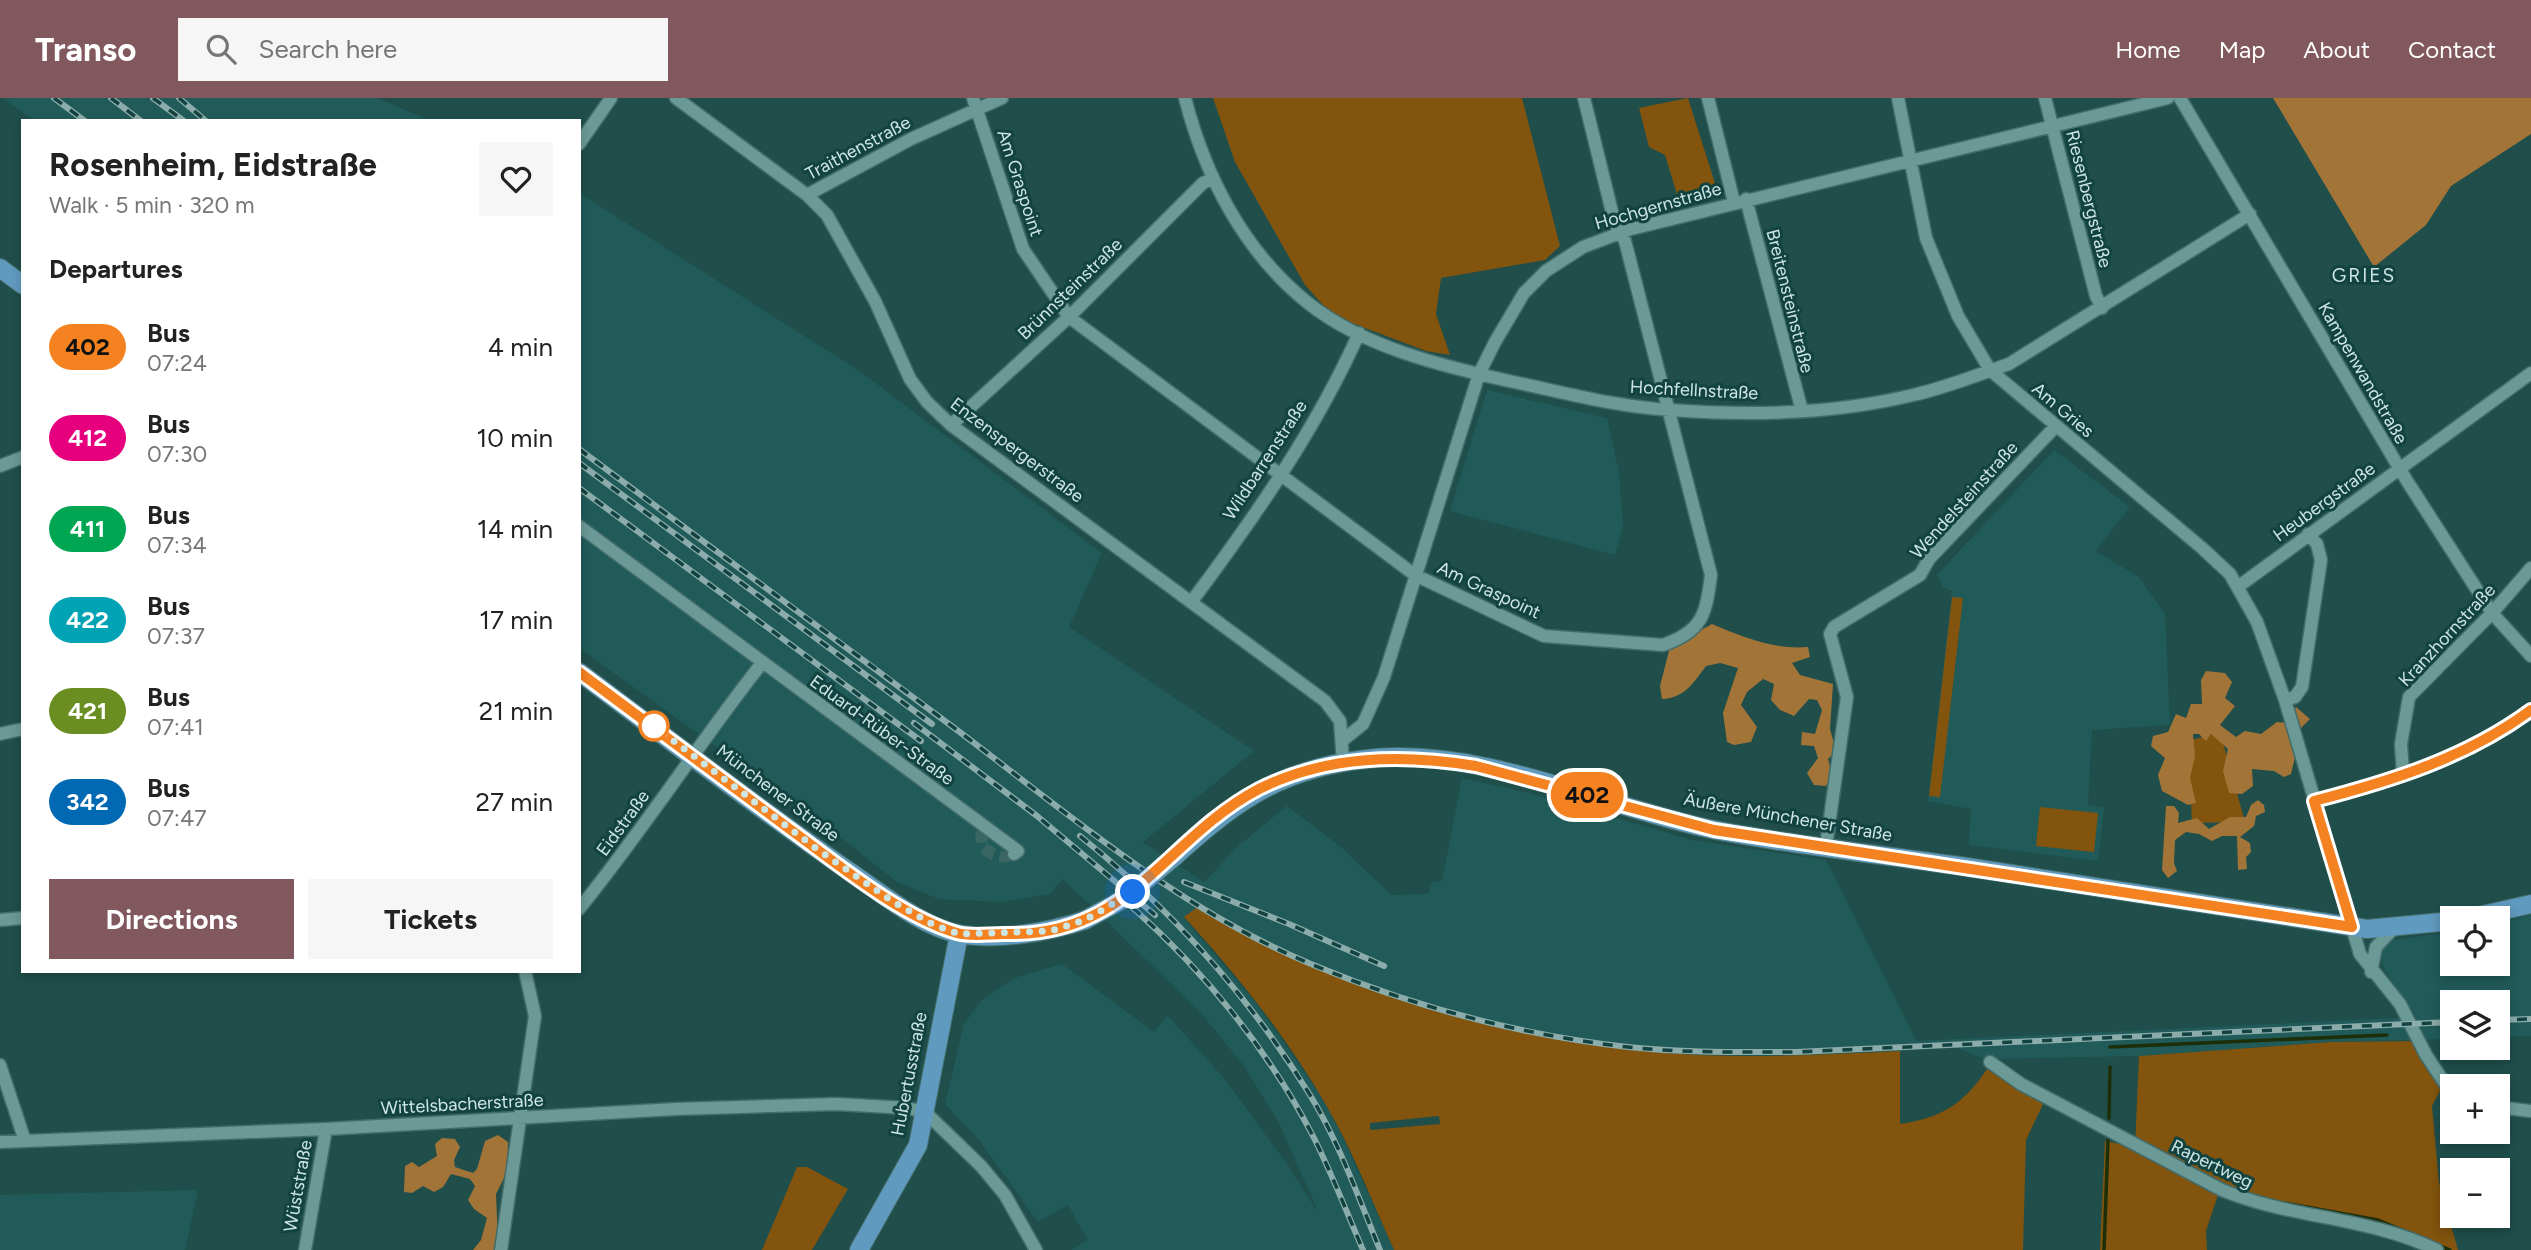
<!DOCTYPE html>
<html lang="en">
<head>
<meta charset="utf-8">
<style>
  :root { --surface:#fff; --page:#f6f6f6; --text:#222; --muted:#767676; --accent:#80585e }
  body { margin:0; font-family:Figtree,sans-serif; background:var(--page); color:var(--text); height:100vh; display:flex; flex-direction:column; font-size:26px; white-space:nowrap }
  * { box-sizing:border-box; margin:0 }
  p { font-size:23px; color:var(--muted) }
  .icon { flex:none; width:38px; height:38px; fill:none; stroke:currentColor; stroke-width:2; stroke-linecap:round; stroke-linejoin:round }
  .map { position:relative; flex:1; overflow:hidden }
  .side { position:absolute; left:21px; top:21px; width:560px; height:854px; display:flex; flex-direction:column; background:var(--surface); border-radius:0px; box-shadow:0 4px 10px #0003 }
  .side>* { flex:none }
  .badge { padding:0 14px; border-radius:23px; font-size:24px; line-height:46px }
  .controls { position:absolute; left:2440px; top:808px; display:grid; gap:14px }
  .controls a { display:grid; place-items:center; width:70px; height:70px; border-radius:0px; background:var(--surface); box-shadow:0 4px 10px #0003; font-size:35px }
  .you { position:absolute; width:35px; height:35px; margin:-18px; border:5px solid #fff; border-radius:50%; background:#1a73e8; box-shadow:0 0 0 10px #1a73e833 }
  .map>.badge { position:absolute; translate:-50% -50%; box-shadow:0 0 0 4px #fff }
  h2 { padding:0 28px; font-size:26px; line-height:63px }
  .round { display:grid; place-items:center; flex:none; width:74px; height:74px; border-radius:0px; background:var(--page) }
  .head { display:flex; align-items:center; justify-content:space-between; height:119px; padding:0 28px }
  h1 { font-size:33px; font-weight:700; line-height:52px }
  .primary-button { display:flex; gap:14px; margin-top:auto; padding:14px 28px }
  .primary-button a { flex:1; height:80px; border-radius:0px; background:var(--accent); color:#fff; font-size:28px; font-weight:700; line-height:80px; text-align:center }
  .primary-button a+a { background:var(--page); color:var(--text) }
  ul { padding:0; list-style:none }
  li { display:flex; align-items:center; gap:21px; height:91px; padding:0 28px }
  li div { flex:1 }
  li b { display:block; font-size:26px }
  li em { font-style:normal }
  li .badge { min-width:77px; font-weight:700; text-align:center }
  header { display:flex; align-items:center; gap:42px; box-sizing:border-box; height:98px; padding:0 35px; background:var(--accent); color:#fff }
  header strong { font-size:33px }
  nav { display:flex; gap:38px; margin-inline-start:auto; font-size:24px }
  .search { width:490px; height:63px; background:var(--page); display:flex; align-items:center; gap:18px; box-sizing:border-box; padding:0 24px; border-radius:0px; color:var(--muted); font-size:26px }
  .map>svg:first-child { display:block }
  .built { fill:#205b59 }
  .green { fill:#82540d; fill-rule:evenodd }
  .forest { fill:#a37437 }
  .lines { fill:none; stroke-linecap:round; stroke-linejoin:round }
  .stream { stroke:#1d2f08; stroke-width:3.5 }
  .minor-tunnel { stroke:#396562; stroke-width:12; stroke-dasharray:12 6; stroke-linecap:butt }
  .minor-casing { stroke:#426c6a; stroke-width:15 }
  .major-casing { stroke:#426c6a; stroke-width:20 }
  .minor { stroke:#6a9996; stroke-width:12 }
  .major { stroke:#619abf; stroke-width:18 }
  .rail-casing { stroke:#8bacaa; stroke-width:6 }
  .rail { stroke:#124340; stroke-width:3.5; stroke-dasharray:10; stroke-linecap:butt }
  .major-bridge-casing { stroke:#426c6a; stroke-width:20; stroke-linecap:butt }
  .major-bridge { stroke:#619abf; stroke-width:18 }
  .line-casing { stroke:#fff; stroke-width:16 }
  .line { stroke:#f58220; stroke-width:10 }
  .walk { stroke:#cde5e3; stroke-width:7; stroke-dasharray:0 12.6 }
  .stop-dot { fill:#fff; stroke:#f58220; stroke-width:3.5 }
  .labels { text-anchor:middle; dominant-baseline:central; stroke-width:6; stroke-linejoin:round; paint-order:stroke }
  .street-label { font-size:18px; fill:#cde5e3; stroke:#124340 }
  .neighbourhood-label { font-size:19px; letter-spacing:2px; fill:#cde5e3; stroke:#124340 }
</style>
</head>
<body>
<header>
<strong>Transo</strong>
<div class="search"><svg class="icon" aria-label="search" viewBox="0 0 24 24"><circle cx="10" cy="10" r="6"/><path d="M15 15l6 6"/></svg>Search here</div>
<nav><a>Home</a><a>Map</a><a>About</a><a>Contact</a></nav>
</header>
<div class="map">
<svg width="2531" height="1152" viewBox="0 0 2531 1152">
  <rect width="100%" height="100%" fill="#1f4e4b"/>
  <path class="built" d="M3 0H377L431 23H34Z
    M579 95 861 274 1102 455 1069 529 1254 653 1143 744 1204 784 1239 747 1287 708 1342 750 1391 797 1428 796 1432 784 1442 783 1462 680 1525 694 1692 742 1826 762 1916 943 2416 919 2385 873 2380 858 2386 847 2394 842 2452 834V866H2497V826L2531 817V938L2497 939V905H2452V941L2331 944 2139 958 1985 961 1957 950 1796 958 1699 957 1626 951 1559 942 1422 909 1313 868 1196 810 1184 820 1256 905 1319 995 1338 1029 1394 1152H1071L1088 1142 1068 1107 1038 1124 979 1042 945 1006 964 926 982 902 1014 880 1062 866 1154 934 1167 917 1224 980 1290 1070 1319 1116 1278 1023 1244 968 1201 915 1063 781 1050 796 1002 804 939 801 897 784 817 721 579 550Z
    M1487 292 1607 320 1619 374 1623 429 1615 457 1450 413Z
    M2054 352 2130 409 2096 453 2139 479 2165 516 2170 627 2092 632 2088 707 2104 710 2098 763 1969 747 1971 711 1928 703 1952 493 1943 489 1937 477Z
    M198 1092 185 1152H0V1097Z"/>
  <path class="green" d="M1213 0H1522L1560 148 1545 162 1441 180 1436 216 1450 257 1426 253 1333 218 1305 187 1235 64Z
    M1688 0 1719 98 1680 106 1665 57 1649 49 1639 10Z
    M1952 499 1963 500 1940 699 1929 698Z
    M2220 634 2245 724 2192 725 2188 643Z
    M2040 709 2098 715 2094 754 2036 748Z
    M1196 810C1252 838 1309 869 1368 891 1473 929 1587 952 1699 957 1766 960 1833 956 1900 953V1026C1941 1020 1964 1006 1987 971L2043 1006 2026 1042 2023 1152H1394C1375 1110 1358 1066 1336 1025 1296 951 1241 881 1184 819ZM1439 1018 1440 1026 1370 1032V1025Z
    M2415 943 2442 989 2432 1008 2439 1085 2458 1152H2443L2219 1094 2206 1133 2207 1152H2100L2105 1043 2135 1049 2139 958 2331 944Z
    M797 1069H807L848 1091 812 1152H762Z"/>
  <path class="forest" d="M2273 0H2531V36L2451 88 2426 127 2374 169Z
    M1712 526C1743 539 1774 552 1808 549L1810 559 1792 565 1800 577 1833 586 1830 631 1836 653 1828 661 1832 676 1826 688 1814 687 1807 675 1818 660 1814 648 1801 647 1802 634 1815 636 1822 612 1817 602 1809 601 1794 618 1780 612 1771 602 1774 586 1763 581 1747 594 1741 607 1757 629 1751 644 1734 647 1727 644 1723 615 1738 570 1720 565 1706 568C1693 585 1685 600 1662 601L1660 588 1670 549Z
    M2206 573 2225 575 2232 584 2225 600 2235 608 2220 627 2236 639 2245 633 2261 636 2277 624 2287 625 2296 609 2310 621 2291 640 2296 655 2291 676 2284 679 2274 673 2252 671 2253 688 2242 696 2229 695 2223 673 2228 651 2211 636 2206 643 2199 636H2193L2195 658 2190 680 2196 705 2188 707 2162 693 2158 677 2165 660 2151 648 2153 638 2168 634 2176 616 2186 620 2191 606H2202L2201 582Z
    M2258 702 2264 707 2265 714 2256 718 2254 728 2240 739 2250 745 2251 754 2246 759 2247 771 2238 772 2237 738H2222L2212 743 2199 736 2186 734 2175 742 2174 765 2177 773 2168 780 2162 772 2166 708H2174L2179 715 2178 725 2197 720 2209 731 2230 719H2246L2251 707Z
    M498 1037 508 1044 507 1074 496 1096 498 1143 494 1152H473L481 1142 487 1120 474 1111 468 1102 475 1088 470 1081 451 1076 443 1089 434 1094 423 1088 412 1095 404 1094 405 1068 412 1064 419 1069 437 1058 435 1046 442 1040 455 1041 460 1049 454 1062 455 1069 473 1075 477 1071 485 1043Z"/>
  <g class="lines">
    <path class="stream" d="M2110 949 2387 937
      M2109 1020 2110 969
      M2284 1105 2378 1122 2450 1152
      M2104 1152 2108 1042"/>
    <path class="minor-tunnel" d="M981 733 982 749C992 757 1002 762 1014 756"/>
    <defs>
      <path id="minor" d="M676 0 807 97 827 117 875 203 910 281 927 304 951 327 1325 603 1340 623 1343 664
        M973 0 1023 151 1069 219 1415 477 1544 538 1663 547C1703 533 1706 516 1711 477L1625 143 1615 126 1584 0
        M1185 0C1205 78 1244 154 1308 205 1363 249 1442 268 1509 283 1562 294 1616 309 1671 312 1751 318 1835 316 1913 297 1945 290 1977 277 2009 266L2250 116
        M1708 0 1734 104
        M1898 0 1926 140 1958 218 1990 272 2202 450 2230 476 2257 524 2285 602 2360 856 2400 906 2426 957 2452 996
        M2045 0 2096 198 2102 210
        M2180 0 2407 383 2492 515 2531 558
        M579 46 611 0
        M807 97 911 41 1002 0
        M1746 101 1802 313
        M951 327 1069 219 1203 85 1212 81
        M0 368 23 359
        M579 428 1018 753 1014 756
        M2239 488 2531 275
        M1192 503C1254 420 1317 330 1359 235
        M2285 602 2295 599 2302 589 2321 462 2317 446 2308 436
        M0 636 23 631
        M1343 642 1363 626 1384 579 1479 276 1495 244 1524 195 1546 173 1583 149 1631 131 2168 0
        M2403 676 2401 646 2409 599 2492 515 2531 470
        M2314 703C2391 682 2466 660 2531 612
        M1826 748 1847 599 1830 536 1834 529 1920 477 1929 461 2056 328
        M579 811C644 731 699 645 762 565
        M0 822 23 820
        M2371 874 2376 849 2393 831
        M1990 964 2021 986 2222 1092C2292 1121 2366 1118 2437 1152
        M0 967 25 1043
        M2497 1009 2531 1013
        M0 1044 326 1031 676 1011 836 1006 907 1010 925 1014 981 1068 1005 1097 1036 1152
        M305 1152 326 1031
        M501 1152 535 918 525 873"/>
      <path id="major" d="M0 170 23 187
        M579 574C670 642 760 712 853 776 884 797 922 829 959 836 996 843 1050 834 1085 822
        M1174 759C1239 700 1285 668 1376 660 1489 651 1606 710 1715 732 1798 748 1883 757 1967 769 2101 789 2234 811 2367 831L2452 823
        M2465 821 2531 806
        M859 1152 918 1047 959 836"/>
    </defs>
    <use href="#minor" class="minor-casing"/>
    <use href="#major" class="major-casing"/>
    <use href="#minor" class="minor"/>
    <use href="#major" class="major"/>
    <defs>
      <path id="rail" d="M54 0 85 23
        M111 0 141 23
        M153 0 184 23
        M179 0 206 23
        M579 351C706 446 835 540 961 635 1072 719 1181 812 1311 866 1411 908 1520 937 1628 949 1684 955 1740 954 1796 954L2452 924
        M579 365 932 626
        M579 390 921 643
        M914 625 1037 718 1155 817
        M1080 738C1171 811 1249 898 1310 997 1339 1044 1359 1101 1380 1152
        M1184 784 1289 826 1384 868
        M1133 810C1205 874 1270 954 1314 1040 1332 1076 1347 1115 1363 1152
        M2497 922 2531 921"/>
    </defs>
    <use href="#rail" class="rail-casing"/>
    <use href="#rail" class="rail"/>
    <defs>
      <path id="major-bridge" d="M1085 822 1122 802 1174 759"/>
    </defs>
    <use href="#major-bridge" class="major-bridge-casing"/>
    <use href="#major-bridge" class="major-bridge"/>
  </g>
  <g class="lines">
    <defs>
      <path id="line" d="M579 574C650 627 721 679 791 732 839 767 900 818 957 835 971 839 989 836 1004 836 1130 840 1164 741 1259 691 1327 657 1402 656 1476 668L1714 732 2352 829 2314 703C2391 683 2466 660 2531 612"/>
    </defs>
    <use href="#line" class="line-casing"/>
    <use href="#line" class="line"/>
    <path class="walk" d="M654 628 817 751 892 803 932 826 959 836 1051 833 1085 822 1133 794"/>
  </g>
  <circle class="stop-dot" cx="654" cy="628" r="14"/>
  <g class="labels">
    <g class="street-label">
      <text transform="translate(858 50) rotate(-28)">Traithenstraße</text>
      <text transform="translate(1020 85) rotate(72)">Am Graspoint</text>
      <text transform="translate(2089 101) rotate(76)">Riesenbergstraße</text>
      <text transform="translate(1658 108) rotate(-16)">Hochgernstraße</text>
      <text transform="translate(1070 191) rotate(-44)">Brünnsteinstraße</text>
      <text transform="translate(1790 203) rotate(76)">Breitensteinstraße</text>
      <text transform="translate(2363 275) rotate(60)">Kampenwandstraße</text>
      <text transform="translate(1694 292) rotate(3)">Hochfellnstraße</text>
      <text transform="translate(2063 312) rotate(40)">Am Gries</text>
      <text transform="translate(1017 352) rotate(37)">Enzenspergerstraße</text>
      <text transform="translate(1265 362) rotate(-57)">Wildbarrenstraße</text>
      <text transform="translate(1964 402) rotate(-48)">Wendelsteinstraße</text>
      <text transform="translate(2324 404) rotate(-36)">Heubergstraße</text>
      <text transform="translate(1489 492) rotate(25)">Am Graspoint</text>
      <text transform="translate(2447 537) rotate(-47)">Kranzhornstraße</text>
      <text transform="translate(882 632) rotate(36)">Eduard-Rüber-Straße</text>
      <text transform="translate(778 695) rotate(37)">Münchener Straße</text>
      <text transform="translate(1788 719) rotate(10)">Äußere Münchener Straße</text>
      <text transform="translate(623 725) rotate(-54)">Eidstraße</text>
      <text transform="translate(909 976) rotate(-79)">Hubertusstraße</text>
      <text transform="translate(462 1006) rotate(-3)">Wittelsbacherstraße</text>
      <text transform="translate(2212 1066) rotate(26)">Rapertweg</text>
      <text transform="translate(298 1088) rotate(-80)">Wüststraße</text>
    </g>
    <g class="neighbourhood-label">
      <text x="2364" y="177">GRIES</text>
    </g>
  </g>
</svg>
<div class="controls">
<a><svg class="icon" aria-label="locate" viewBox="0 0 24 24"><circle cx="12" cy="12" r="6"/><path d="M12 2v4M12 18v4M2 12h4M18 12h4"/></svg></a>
<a><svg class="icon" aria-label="layers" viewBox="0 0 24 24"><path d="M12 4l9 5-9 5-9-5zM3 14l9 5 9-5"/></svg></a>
<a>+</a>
<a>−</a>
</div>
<div class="you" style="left:1133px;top:794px"></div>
<b class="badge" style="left:1587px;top:697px;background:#f58220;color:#111">402</b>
<section class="side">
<div class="head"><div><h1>Rosenheim, Eidstraße</h1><p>Walk · 5 min · 320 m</p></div><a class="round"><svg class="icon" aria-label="heart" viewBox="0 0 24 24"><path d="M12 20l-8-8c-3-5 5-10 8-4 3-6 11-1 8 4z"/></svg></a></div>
<h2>Departures</h2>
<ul>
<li><span class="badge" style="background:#f58220;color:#111">402</span><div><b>Bus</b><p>07:24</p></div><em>4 min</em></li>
<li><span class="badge" style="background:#e6007e;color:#fff">412</span><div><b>Bus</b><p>07:30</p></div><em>10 min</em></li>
<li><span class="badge" style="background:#00a651;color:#fff">411</span><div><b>Bus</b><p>07:34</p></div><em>14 min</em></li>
<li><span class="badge" style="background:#00a3b4;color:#fff">422</span><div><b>Bus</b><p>07:37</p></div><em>17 min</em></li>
<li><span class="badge" style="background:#6b8e23;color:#fff">421</span><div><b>Bus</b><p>07:41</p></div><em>21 min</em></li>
<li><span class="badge" style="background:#0069b4;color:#fff">342</span><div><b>Bus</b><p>07:47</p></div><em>27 min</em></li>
</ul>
<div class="primary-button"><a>Directions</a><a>Tickets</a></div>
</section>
</div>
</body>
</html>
